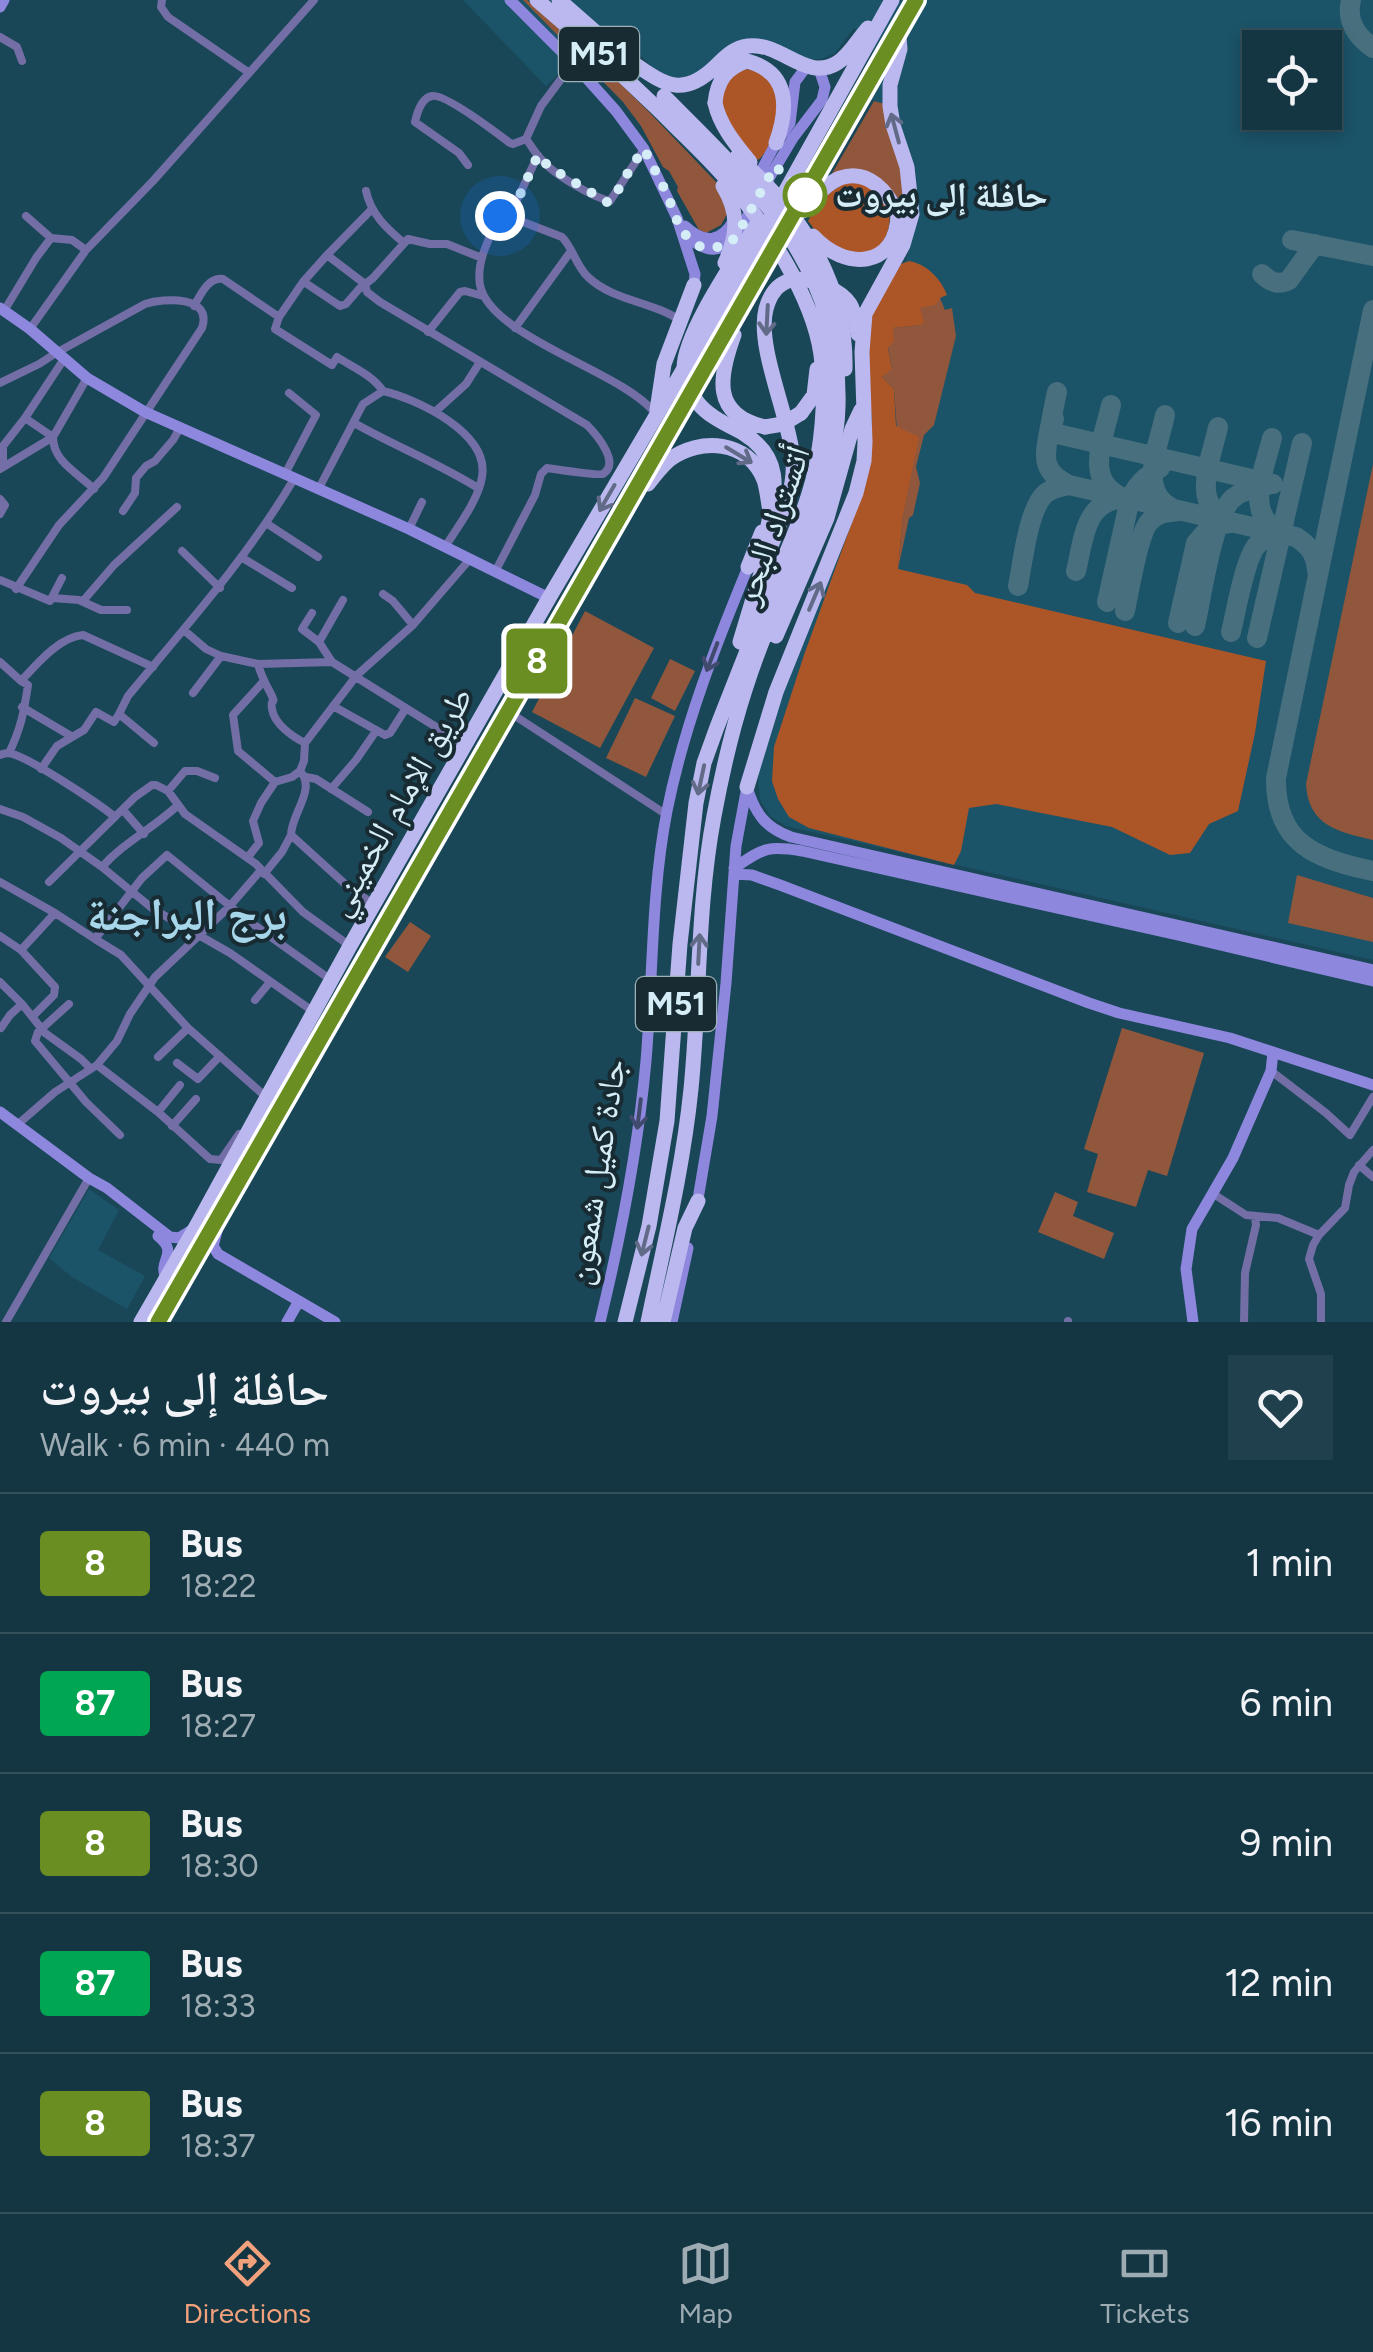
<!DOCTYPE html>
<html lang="en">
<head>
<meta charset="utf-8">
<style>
  :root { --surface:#143542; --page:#21404d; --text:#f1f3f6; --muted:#9dabb2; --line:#33505b; --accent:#f1a17b }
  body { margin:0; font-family:Figtree,"Noto Naskh Arabic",sans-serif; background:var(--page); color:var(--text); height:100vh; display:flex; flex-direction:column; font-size:38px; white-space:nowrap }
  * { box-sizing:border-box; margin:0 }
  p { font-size:32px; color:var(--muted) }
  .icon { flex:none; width:55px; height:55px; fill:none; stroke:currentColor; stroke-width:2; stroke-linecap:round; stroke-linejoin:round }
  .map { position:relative; height:1322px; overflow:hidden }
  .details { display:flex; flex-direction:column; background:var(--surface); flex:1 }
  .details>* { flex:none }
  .badge { padding:0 20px; border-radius:8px; font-size:35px; line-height:65px }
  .fabs { position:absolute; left:1242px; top:30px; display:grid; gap:20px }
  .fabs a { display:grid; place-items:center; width:100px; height:100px; border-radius:0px; background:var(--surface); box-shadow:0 5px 15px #0003,0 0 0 2px var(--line); font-size:50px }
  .you { position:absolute; width:50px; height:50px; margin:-25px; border:8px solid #fff; border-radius:50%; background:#1a73e8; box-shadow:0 0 0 15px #1a73e833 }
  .map>.badge { position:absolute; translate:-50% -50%; box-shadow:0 0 0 5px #fff }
  .round { display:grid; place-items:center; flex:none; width:105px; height:105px; border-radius:0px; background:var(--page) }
  .head { display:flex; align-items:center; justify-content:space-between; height:170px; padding:0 40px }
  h1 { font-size:48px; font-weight:600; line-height:75px }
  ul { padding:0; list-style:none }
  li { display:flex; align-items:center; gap:30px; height:140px; padding:0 40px; border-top:2px solid var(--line) }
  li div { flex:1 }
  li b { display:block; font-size:38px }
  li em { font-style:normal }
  li .badge { min-width:110px; font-weight:700; text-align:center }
  .tabs { display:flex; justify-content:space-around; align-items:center; height:140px; border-top:2px solid var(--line); background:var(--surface); font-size:28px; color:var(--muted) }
  .tabs a { display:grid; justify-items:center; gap:5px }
  .tabs .selected { color:var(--accent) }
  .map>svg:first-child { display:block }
  .built { fill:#1b5368; fill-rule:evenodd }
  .green { fill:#90573c }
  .forest { fill:#ac5628 }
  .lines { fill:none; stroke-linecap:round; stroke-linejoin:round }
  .taxiway { stroke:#476f7e; stroke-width:20 }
  .street { stroke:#736fa6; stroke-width:8 }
  .secondary { stroke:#8e87de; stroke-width:11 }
  .highway { stroke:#bab8ee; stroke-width:15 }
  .highway-bridge { stroke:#bab8ee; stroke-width:15 }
  .oneway { stroke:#616a87 }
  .oneway2 { stroke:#414b6e }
  .line-casing { stroke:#fff; stroke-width:22 }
  .line { stroke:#6b8e23; stroke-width:15 }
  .walk { stroke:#d5edf7; stroke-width:10; stroke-dasharray:0 18 }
  .stop-dot { fill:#fff; stroke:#6b8e23; stroke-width:5 }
  .labels { text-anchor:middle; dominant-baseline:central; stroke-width:8; stroke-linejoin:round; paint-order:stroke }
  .shield { fill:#182b32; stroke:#9cb3bc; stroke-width:2.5 }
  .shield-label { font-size:32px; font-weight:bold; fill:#d5edf7 }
  .stop-label { font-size:35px; font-weight:bold; fill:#d5edf7; stroke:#182b32; text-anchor:start }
  .street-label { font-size:35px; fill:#d5edf7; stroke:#182b32 }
  .district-label { font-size:45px; font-weight:bold; fill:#a7d6ea; stroke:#182b32 }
</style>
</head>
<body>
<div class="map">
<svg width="1373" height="1322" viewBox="0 0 1373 1322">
  <rect width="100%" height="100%" fill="#1a4758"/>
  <path class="built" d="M463 0H1373V960L795 828 786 826 770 816 760 800 758 777 776 713 807 629 846 540 864 489 870 462 872 421 897 267 905 262 911 243 885 104 865 98 868 71 875 43 854 28 835 53 824 58 811 60 759 42 682 80 659 73 610 27 546 86ZM1260 48H1325V112H1260Z
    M89 1189 119 1210 98 1250 145 1276 127 1309 72 1277 49 1258Z"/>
  <path class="green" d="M523 0H527L578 42 648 111 719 185 727 214 721 225 706 233 699 230 677 191 678 187 669 171 663 167 641 126 623 102Z
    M874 101 885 104 902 165 907 221 898 198 892 191 830 177Z
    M940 298 945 310 952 308 956 336 934 425 924 435 916 467 920 483 913 515 909 518 898 569 903 514 894 389 882 377 892 368 888 347 892 328 921 325 919 307Z
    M1373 464V840C1339 832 1308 826 1306 784Z
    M585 611 654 648 600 748 532 712Z
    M670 659 695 671 675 711 651 698Z
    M635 698 675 716 646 777 606 758Z
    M1297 875 1373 898V942L1288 923Z
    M410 922 431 936 408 972 385 957Z
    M1122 1028 1204 1053 1167 1176 1148 1170 1136 1207 1087 1192 1098 1154 1084 1149Z
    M1055 1192 1078 1202 1073 1216 1114 1233 1104 1259 1038 1232Z"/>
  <path class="forest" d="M746 69C751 70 757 71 762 74 787 89 778 145 758 160 737 139 722 130 722 98 723 80 731 76 746 69Z
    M851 181C908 182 896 263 853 254 847 252 843 249 838 247 837 246 825 240 824 239 818 235 813 227 808 221 819 202 830 189 851 181Z
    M909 261C927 264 941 279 947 295L940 298 935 305 920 308 924 322 921 325 893 328 894 341 888 348 892 369 882 377 894 389 896 426 919 437 903 514 898 569 967 585 975 593 1266 661 1255 733 1238 811 1209 824 1190 853 1170 855 1112 827 996 804 969 808 961 851 954 865 809 828 789 817 778 799 772 781 774 747 804 655 864 489 872 447V422L867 356 872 312 901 264Z"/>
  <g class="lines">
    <path class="taxiway" d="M1351 0C1346 21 1356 36 1373 48
      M1292 240 1373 256
      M1262 274C1270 282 1278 286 1289 280L1315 244
      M1373 310 1276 778C1275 844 1317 859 1373 871
      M1057 392C1054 405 1052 418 1049 432 1044 458 1042 472 1069 485L1296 537C1310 546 1316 555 1317 571
      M1054 419 1049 432 1273 484
      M1076 571C1084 539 1084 501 1124 498 1082 482 1104 438 1111 405
      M1018 586C1023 562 1028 508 1046 493 1053 488 1061 487 1069 485
      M1107 602 1130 499C1137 484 1146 476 1160 468
      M1125 611C1129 592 1138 535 1149 522 1157 513 1167 512 1179 511 1135 496 1158 449 1165 415
      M1178 623 1196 543 1210 527 1230 523C1189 504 1211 461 1218 427
      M1195 626C1202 596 1212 519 1232 499 1242 490 1256 487 1268 485
      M1231 632C1236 612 1245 556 1258 544 1265 537 1273 536 1282 534 1243 515 1264 471 1272 438
      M1257 638 1302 443"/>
    <path class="street" d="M162 0 161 7 168 17 248 72
      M0 37 17 47 22 61
      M573 63 541 106 526 139C531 145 535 153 541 159 553 174 592 197 610 201L644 149
      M468 165 459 153 415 122C417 113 421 98 432 96 445 93 498 134 510 143L513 144 526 139
      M366 191C371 214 386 228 404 243
      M26 216 51 238
      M509 217 538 155
      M327 255 372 209
      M304 282 340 306 346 304 359 289 373 278 408 239 430 244H447L482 258
      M194 306C201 294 208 277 223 279L279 317 303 282 327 255 365 284 367 292 380 302 587 425C596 434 621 463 603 474 599 476 555 469 547 468L541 474 535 495 495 572
      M4 311 36 258 51 238 72 240 86 250
      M279 317 275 329 332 365 337 357C354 368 372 375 383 391
      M515 328 571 251
      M30 329 86 250 153 181 314 0
      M428 332 460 292 465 291 483 296
      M0 383 39 364 56 353 145 304C164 298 213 295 202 328L103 478 59 525 16 589
      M436 411 466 384 480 362
      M654 412C621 371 490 337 480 285 476 262 489 239 498 218L505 215 562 237C573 248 576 266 588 277 613 301 652 301 681 321
      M25 418 53 437C53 462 78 473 94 489
      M354 423C395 446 438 463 478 488
      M3 465V446L25 418 64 359
      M0 469 53 437 87 378
      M285 474 316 415 289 393
      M318 490 363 404 383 391C417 399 490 433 482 477 479 499 457 528 445 547
      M0 499 5 505 0 514
      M123 511 135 493 136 478 146 466 155 461 173 440 180 428
      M266 523 318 557
      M409 529 422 502
      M182 551 220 588
      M241 557 292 588
      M0 580 50 601 62 578
      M383 594 393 601 413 625
      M53 598 79 600 101 610H127
      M83 601 114 565 177 507
      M312 613 302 629 319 642
      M185 631 206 649 221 656 258 664 332 662 465 745
      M0 662 21 681C37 664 59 637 83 635L153 667
      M332 662 319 642 343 600
      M258 664C261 676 265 683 271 694 277 707 270 695 272 709 274 724 293 737 305 743
      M263 682 233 715 238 751 275 782
      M193 693 221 656
      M333 706 385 735 390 733 406 708
      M22 707 71 736
      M509 712 667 815
      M119 714 128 696C186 626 247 558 294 479
      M9 753C21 728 24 712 28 685L21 681
      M0 755C3 754 5 753 8 753 25 754 99 804 115 817
      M41 769 57 746 84 730 96 712 114 722 119 714 154 743
      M306 777 316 779 368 812
      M331 789 356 760 376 731
      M168 791 185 771H197L215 778
      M0 809 23 817 61 838 102 867 153 909 230 953 314 1012
      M123 810 144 834
      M248 857 259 843 253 821 261 803 275 782 292 777 300 771
      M102 867C124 842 154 828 178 805
      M264 874 282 852 291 835
      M0 882 55 913 95 939
      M49 882 135 797 152 785H156L168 791 185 814 256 864 303 912 350 946
      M374 905 344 883 291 835C291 814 317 789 300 771L304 761 305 743 357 675 413 625 470 559
      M0 936 21 950 55 913
      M21 950 55 987 54 995 33 1016
      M0 982 22 1004
      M255 1000 270 982
      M69 1004 38 1032 35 1041 86 1102 120 1135
      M1 1028 10 1015 22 1004 45 1033 81 1059 91 1069
      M158 1057 188 1028
      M177 1063 198 1079 220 1056
      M97 1065 158 1112 210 1159 221 1160 239 1134
      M1271 1071 1326 1113 1350 1135 1373 1097
      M266 1097 188 1028 121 955 95 939 142 878 167 855 246 919 331 980
      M158 1112 180 1085
      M17 1125 55 1092 97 1065 117 1041 130 1014 155 977 229 907 261 870
      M172 1126 196 1099
      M1359 1165 1373 1177
      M1212 1193 1246 1215 1278 1218 1319 1235
      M6 1322 89 1178
      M1068 1322V1321
      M1244 1322 1245 1273 1256 1225 1255 1217
      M1321 1322V1294L1309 1259 1313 1245 1319 1235 1345 1208 1349 1185 1354 1172 1373 1150"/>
    <path class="secondary" d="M510 0 573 63 616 111 644 149 677 218 695 274 694 285
      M0 7 4 0
      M755 182 776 143 790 123 795 82 807 66
      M762 190 793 138 822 100 825 87 819 69
      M685 226C704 244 721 243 734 220
      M684 234C722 269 736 237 753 206
      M0 308 30 329 87 378 145 412 409 529 549 598
      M747 787C755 813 765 828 791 837L1373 970
      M734 868C763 849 766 845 802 851L1182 936 1373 981
      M734 874 752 875 780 885 1089 1003 1119 1013 1230 1038 1373 1085
      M0 1112 89 1178 107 1188 170 1237 179 1238 192 1230
      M697 1205 712 1116 726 983 736 846 746 792
      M217 1231 213 1246 218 1254 335 1322
      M158 1236C180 1254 157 1259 166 1279
      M287 1322 299 1301
      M600 1322C621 1236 638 1149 646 1061 653 978 651 893 667 811 684 726 715 647 748 567
      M672 1322 688 1248
      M1193 1322 1186 1269 1192 1229 1233 1158 1271 1071 1273 1052"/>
    <path class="highway" d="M537 0 605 59 660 111
      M559 0 633 65
      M627 59C662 82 680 101 716 66 726 56 734 48 748 46 782 42 806 82 837 63 850 55 858 39 868 28
      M715 103C717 81 726 68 747 61 789 72 789 107 776 143
      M803 211C813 200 825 184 840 178 869 168 888 193 898 214
      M734 335C719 376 711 415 765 427
      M657 410 664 364 694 285
      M801 413 814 395 817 369
      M743 433C790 462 772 500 764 545
      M648 484C654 476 661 467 669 460 700 437 748 440 764 480 767 489 768 501 770 511
      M748 567 762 532
      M776 636 827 518 852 429 861 410
      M740 642C748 615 756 588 765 561 777 529 796 494 793 459 790 418 756 347 766 309 775 276 799 274 826 286 835 290 845 296 850 304 855 312 856 324 858 334
      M747 787 776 692 856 493 864 461 865 442 862 352 865 314 903 245 912 214 907 167 893 125 890 106V85L900 49 899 37
      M141 1322 197 1225 350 946 549 598 736 280 892 0
      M159 1322 916 0
      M625 1322 649 1226 667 1121 680 944 696 803 704 763 717 727 767 600
      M648 1322C664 1245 683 1168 691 1089 700 998 697 906 714 816 722 773 732 730 745 690 762 636 786 585 808 534
      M663 1322 685 1228 698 1201"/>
    <path class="highway-bridge" d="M664 96C756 188 842 266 838 407 837 451 821 493 808 534
      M715 103C720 126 736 145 750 162
      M660 111C686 138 716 164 739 194 774 238 818 307 822 364 825 394 823 426 818 456 810 506 785 553 767 600
      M737 157C800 211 847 283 845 369
      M723 186C739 212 738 235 725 263
      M813 236C845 271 897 269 898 214
      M765 427 783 424 801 413
      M743 433C728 425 709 417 698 403 690 393 684 381 684 368 684 333 737 257 757 224"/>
  </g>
  <defs><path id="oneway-shaft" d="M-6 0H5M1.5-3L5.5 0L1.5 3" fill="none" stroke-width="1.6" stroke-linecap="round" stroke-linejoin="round" transform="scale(2.5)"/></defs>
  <g class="oneway">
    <use href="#oneway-shaft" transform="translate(895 128) rotate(-105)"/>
    <use href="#oneway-shaft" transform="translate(767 320) rotate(93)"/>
    <use href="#oneway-shaft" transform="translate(739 455) rotate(31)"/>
    <use href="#oneway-shaft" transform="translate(607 498) rotate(120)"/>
    <use href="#oneway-shaft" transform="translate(815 596) rotate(-67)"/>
    <use href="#oneway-shaft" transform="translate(701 780) rotate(102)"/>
    <use href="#oneway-shaft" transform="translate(699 949) rotate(-87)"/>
    <use href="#oneway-shaft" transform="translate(645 1241) rotate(104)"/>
  </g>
  <g class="oneway2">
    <use href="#oneway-shaft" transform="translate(712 657) rotate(111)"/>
    <use href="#oneway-shaft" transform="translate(639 1114) rotate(97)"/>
  </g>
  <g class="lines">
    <defs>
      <path id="line" d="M158 1322 916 0"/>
    </defs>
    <use href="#line" class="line-casing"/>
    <use href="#line" class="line"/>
    <path class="walk" d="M500 216 510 217 538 155 549 167 607 202 613 199 633 164 644 149 667 194 681 231 699 246 708 248 725 246 736 237 775 166 805 195"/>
  </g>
  <circle class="stop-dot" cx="805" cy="195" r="20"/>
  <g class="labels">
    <g class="shield">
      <rect x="559" y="27" width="80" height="54" rx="8"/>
      <rect x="636" y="977" width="80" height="54" rx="8"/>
    </g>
    <g class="shield-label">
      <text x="599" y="54">M51</text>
      <text x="676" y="1004">M51</text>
    </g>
    <g class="stop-label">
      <text x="835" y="195">حافلة إلى بيروت</text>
    </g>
    <g class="street-label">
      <text transform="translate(772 525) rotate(-71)">أتستراد البحر</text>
      <text transform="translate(399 801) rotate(-60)">طريق الإمام الخميني</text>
      <text transform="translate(596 1172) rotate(-81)">جادة كميل شمعون</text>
    </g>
    <g class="district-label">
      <text x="187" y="914">برج البراجنة</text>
    </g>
  </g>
</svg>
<div class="fabs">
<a><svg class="icon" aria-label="locate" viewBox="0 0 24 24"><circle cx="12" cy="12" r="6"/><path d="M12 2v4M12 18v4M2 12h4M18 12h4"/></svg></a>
</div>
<div class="you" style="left:500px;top:216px"></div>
<b class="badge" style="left:537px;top:661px;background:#6b8e23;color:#fff">8</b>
</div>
<section class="details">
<div class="head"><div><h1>حافلة إلى بيروت</h1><p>Walk · 6 min · 440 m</p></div><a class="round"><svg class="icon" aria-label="heart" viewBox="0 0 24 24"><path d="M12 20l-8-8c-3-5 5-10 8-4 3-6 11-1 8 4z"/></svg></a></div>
<ul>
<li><span class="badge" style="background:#6b8e23;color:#fff">8</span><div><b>Bus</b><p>18:22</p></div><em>1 min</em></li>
<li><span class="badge" style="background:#00a651;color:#fff">87</span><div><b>Bus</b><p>18:27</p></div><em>6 min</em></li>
<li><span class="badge" style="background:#6b8e23;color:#fff">8</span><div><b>Bus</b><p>18:30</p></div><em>9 min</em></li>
<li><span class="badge" style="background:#00a651;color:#fff">87</span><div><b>Bus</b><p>18:33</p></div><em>12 min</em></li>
<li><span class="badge" style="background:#6b8e23;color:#fff">8</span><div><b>Bus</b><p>18:37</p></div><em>16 min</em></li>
</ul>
</section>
<nav class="tabs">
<a class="selected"><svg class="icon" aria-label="directions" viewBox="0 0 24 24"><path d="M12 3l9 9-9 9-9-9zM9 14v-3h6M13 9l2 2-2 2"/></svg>Directions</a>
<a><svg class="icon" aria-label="map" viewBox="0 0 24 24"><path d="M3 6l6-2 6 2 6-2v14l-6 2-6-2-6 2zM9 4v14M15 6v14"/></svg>Map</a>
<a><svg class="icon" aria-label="tickets" viewBox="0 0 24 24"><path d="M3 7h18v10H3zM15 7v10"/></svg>Tickets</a>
</nav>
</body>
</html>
